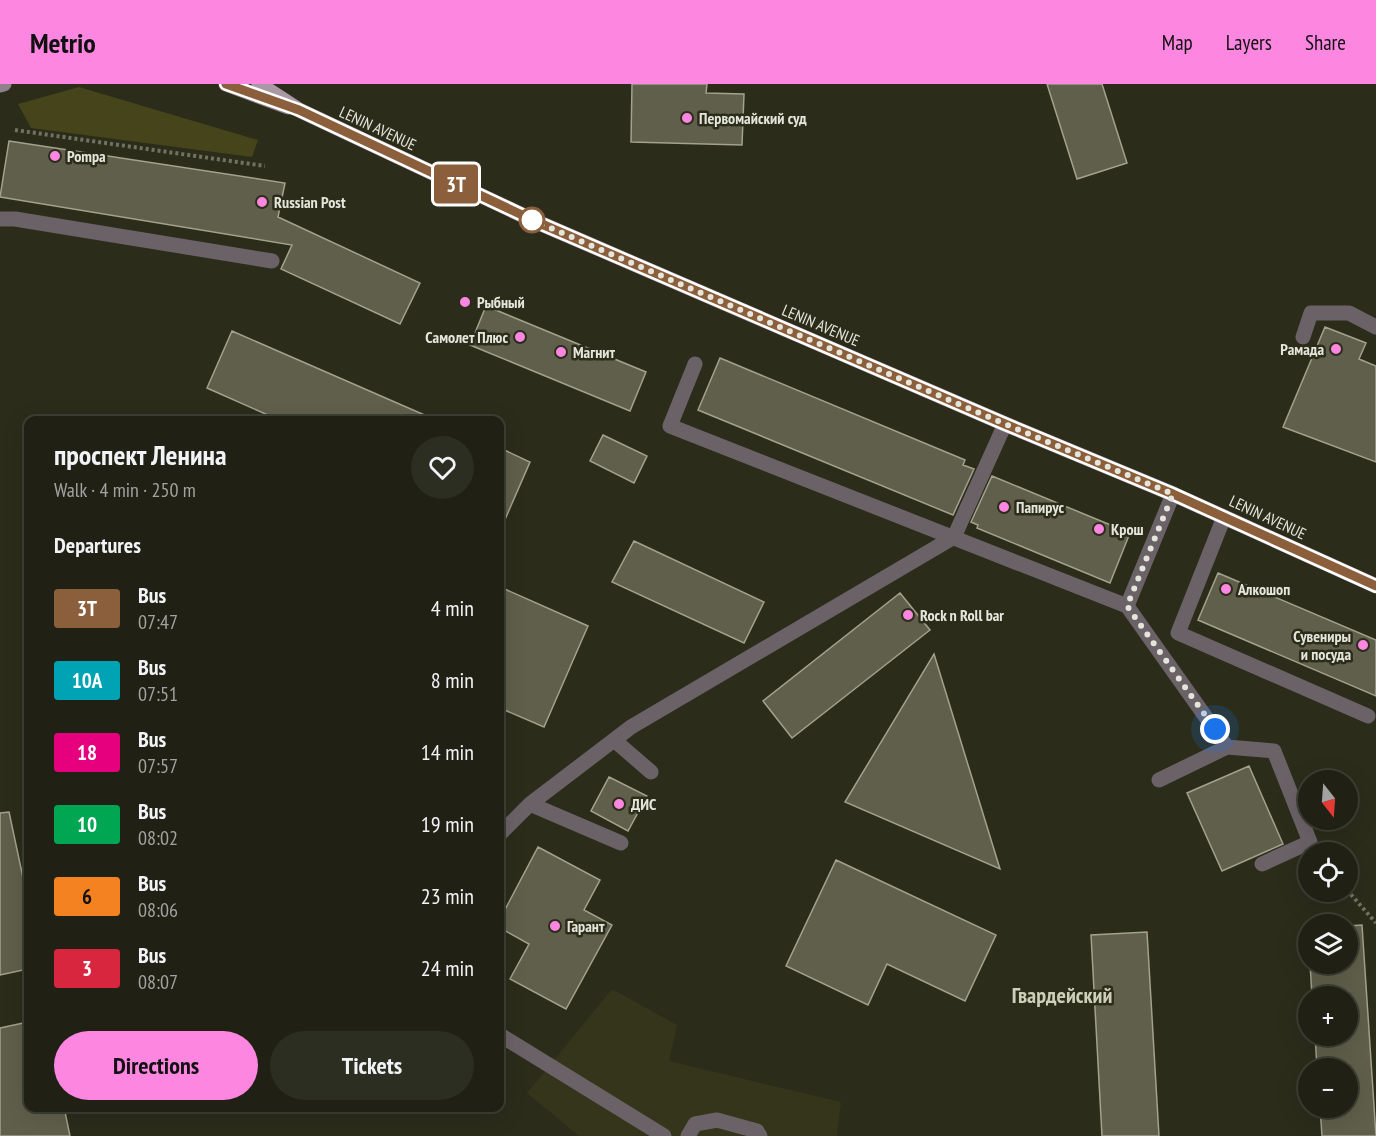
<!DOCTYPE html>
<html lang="en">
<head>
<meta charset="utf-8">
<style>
  :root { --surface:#202114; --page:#2d2e22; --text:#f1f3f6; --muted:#a2a3a0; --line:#3d3e34; --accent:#fd86e1 }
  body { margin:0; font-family:"PT Sans Narrow",sans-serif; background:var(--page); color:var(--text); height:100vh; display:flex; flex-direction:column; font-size:22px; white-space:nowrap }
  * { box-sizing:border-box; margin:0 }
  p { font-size:20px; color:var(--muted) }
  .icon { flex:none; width:33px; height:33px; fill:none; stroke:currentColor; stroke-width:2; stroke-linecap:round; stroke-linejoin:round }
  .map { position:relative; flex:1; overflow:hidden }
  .sheet { position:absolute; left:24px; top:332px; width:480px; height:696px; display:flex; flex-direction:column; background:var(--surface); border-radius:12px; box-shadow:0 6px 24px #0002,0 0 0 2px var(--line) }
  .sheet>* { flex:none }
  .badge { padding:0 12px; border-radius:4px; font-size:21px; line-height:39px }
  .needle { width:39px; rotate:163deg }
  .controls { position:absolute; left:1298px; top:686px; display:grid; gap:12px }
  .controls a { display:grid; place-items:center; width:60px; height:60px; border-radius:50%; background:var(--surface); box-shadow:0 6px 24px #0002,0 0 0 2px var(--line); font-size:30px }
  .you { position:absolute; width:30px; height:30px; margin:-15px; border:4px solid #fff; border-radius:50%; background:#1a73e8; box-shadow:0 0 0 9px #1a73e833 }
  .map>.badge { position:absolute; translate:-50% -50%; box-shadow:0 0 0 3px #fff }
  h2 { padding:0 30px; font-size:22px; line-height:54px }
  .round { display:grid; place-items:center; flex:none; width:63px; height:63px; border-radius:32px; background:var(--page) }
  .head { display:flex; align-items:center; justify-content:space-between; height:102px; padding:0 30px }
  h1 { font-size:28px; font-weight:700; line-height:45px }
  .button { display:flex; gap:12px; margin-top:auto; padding:12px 30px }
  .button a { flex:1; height:69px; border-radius:36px; background:var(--accent); color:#111; font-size:24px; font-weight:700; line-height:69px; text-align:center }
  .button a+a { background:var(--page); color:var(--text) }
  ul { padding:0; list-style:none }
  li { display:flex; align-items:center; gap:18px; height:72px; padding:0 30px }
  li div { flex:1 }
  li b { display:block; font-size:22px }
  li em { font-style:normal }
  li .badge { min-width:66px; font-weight:700; text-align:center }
  header { display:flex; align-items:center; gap:36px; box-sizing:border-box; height:84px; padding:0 30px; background:var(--accent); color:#111 }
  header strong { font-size:28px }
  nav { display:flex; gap:33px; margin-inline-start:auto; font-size:21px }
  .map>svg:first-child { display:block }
  .built { fill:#35351c }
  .green { fill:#45441b }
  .building { fill:#5f5f4b; stroke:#a2a28d; stroke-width:1.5 }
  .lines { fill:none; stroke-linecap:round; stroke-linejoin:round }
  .path { stroke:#717262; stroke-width:4; stroke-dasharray:3 3; stroke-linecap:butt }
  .lane { stroke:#6b6268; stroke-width:15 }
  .secondary { stroke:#8f818b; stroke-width:15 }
  .primary { stroke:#aa99a5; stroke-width:15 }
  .line-casing { stroke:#fff; stroke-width:14 }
  .line { stroke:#8b5e3c; stroke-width:9 }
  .walk { stroke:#e5e6db; stroke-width:6; stroke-dasharray:0 10.8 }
  .poi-dot { fill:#fd86e1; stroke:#2b2c1a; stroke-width:2 }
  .stop-dot { fill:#fff; stroke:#8b5e3c; stroke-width:3 }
  .labels { text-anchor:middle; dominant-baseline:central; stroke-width:5; stroke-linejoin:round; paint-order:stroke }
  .poi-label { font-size:16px; font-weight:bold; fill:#e5e6db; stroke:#2b2c1a; text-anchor:start }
  .street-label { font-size:16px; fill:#e5e6db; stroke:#2b2c1a }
  .district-label { font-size:22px; font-weight:bold; fill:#cecfb8; stroke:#2b2c1a }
</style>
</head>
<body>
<header>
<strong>Metrio</strong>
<nav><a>Map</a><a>Layers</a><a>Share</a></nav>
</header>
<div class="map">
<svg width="1376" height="1052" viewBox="0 0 1376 1052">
  <rect width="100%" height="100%" fill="#2b2c1a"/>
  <path class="built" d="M612 905 677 941 669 977 841 1018 837 1052H579L527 1009Z"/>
  <path class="green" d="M79 3 258 56 252 73 31 44 18 20Z"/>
  <path class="building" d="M632 0H707L706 9 744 10 742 61 631 58Z
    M1047 0H1102L1127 79 1077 95Z
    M9 57 285 99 278 133 420 199 400 240 281 185 292 161 0 113Z
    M486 222 646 288 630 327 470 261Z
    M1325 243 1366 259 1359 275 1376 282V378L1283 343Z
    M232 247 436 336H279L207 304Z
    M720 274 965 376 963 381 974 385 953 431 698 326Z
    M603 351 647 372 634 399 590 377Z
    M500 364 530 378 500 447Z
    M992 392 1130 449 1110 499 977 444 978 441 971 438Z
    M634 457 764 518 744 559 612 498Z
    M1218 489 1376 556V612L1198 536Z
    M500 503 588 542 544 643 500 624Z
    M900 509 930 546 792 654 763 617Z
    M934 570 1000 785 845 718Z
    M1249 682 1283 760 1222 787 1187 709Z
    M609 693 647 712 628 747 591 727Z
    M9 728 28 817V885L0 891V729Z
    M538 763 600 796 584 826 612 841 566 925 510 895 529 860 500 844V835Z
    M836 776 996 851 965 917 887 880 868 921 786 882Z
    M1362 841 1376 1052H1322L1320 1023H1347V984H1317L1315 951H1347V912H1312L1310 879H1347V842Z
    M1147 848 1159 1052H1102L1091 851Z
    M28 938V1023H64L70 1052H0V944Z"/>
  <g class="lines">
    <path class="path" d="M15 46 265 82
      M1347 806 1376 839"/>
    <path class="lane" d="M0 135H15L272 177
      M1303 253 1311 229H1349L1376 243
      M695 280 670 342 1127 522 1227 663
      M1224 433 1178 549 1368 632
      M1127 522 1173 410
      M614 656 651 688
      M1159 696 1227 663 1274 667 1310 758 1262 780
      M530 720 621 759
      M500 750 530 720 631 643 954 453 1005 340
      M500 951 664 1052
      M688 1052 695 1040 717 1036 757 1047 760 1052"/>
    <path class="secondary" d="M226 0 288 23
      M0 1 4 0"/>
    <path class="primary" d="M259 0 299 26 537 138 1005 340 1173 410 1376 502"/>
  </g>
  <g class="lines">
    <defs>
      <path id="line" d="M226 0 299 26 537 138 1005 340 1173 410 1376 502"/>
    </defs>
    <use href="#line" class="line-casing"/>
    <use href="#line" class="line"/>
    <path class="walk" d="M532 136 1005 340 1173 410 1127 522 1215 645"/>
  </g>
  <g class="poi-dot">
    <circle cx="687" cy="34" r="6"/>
    <circle cx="55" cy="72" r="6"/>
    <circle cx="262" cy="118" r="6"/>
    <circle cx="465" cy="218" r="6"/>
    <circle cx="520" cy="253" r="6"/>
    <circle cx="1336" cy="265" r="6"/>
    <circle cx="561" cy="268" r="6"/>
    <circle cx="1004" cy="423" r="6"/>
    <circle cx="1099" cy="445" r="6"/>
    <circle cx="1226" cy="505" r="6"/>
    <circle cx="908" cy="531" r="6"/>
    <circle cx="1363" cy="561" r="6"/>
    <circle cx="619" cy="720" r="6"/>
    <circle cx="555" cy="842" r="6"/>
  </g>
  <circle class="stop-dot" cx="532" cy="136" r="12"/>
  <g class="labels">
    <g class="poi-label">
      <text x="699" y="34">Первомайский суд</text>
      <text x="67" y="72">Pompa</text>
      <text x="274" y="118">Russian Post</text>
      <text x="477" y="218">Рыбный</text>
      <text x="508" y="253" text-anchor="end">Самолет Плюс</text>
      <text x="1324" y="265" text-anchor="end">Рамада</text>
      <text x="573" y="268">Магнит</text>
      <text x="1016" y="423">Папирус</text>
      <text x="1111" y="445">Крош</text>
      <text x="1238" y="505">Алкошоп</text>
      <text x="920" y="531">Rock n Roll bar</text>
      <text x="1351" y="552" text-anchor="end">Сувениры<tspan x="1351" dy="18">и посуда</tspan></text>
      <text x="631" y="720">ДИС</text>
      <text x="567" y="842">Гарант</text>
    </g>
    <g class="street-label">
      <text transform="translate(378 44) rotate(25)">LENIN AVENUE</text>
      <text transform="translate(821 241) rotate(23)">LENIN AVENUE</text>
      <text transform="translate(1268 433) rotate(25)">LENIN AVENUE</text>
    </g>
    <g class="district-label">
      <text x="1062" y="911">Гвардейский</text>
    </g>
  </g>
</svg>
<div class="controls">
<a><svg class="needle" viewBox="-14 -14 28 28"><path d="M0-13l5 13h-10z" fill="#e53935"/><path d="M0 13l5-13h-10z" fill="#a2a3a0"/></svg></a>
<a><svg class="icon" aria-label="locate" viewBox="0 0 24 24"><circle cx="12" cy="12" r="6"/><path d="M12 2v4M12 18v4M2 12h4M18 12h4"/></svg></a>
<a><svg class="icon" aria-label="layers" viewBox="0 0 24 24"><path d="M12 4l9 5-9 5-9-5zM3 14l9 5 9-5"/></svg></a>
<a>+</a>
<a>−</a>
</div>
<div class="you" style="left:1215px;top:645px"></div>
<b class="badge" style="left:456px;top:100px;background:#8b5e3c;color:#fff">3Т</b>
<section class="sheet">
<div class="head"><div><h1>проспект Ленина</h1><p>Walk · 4 min · 250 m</p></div><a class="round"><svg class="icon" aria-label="heart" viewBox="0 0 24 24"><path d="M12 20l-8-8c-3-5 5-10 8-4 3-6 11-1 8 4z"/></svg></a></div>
<h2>Departures</h2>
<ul>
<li><span class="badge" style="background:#8b5e3c;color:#fff">3Т</span><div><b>Bus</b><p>07:47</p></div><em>4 min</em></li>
<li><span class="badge" style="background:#00a3b4;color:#fff">10А</span><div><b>Bus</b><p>07:51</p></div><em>8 min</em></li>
<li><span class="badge" style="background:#e6007e;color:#fff">18</span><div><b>Bus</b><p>07:57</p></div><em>14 min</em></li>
<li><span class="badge" style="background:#00a651;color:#fff">10</span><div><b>Bus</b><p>08:02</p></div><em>19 min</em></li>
<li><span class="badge" style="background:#f58220;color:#111">6</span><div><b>Bus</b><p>08:06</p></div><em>23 min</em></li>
<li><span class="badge" style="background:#d7263d;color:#fff">3</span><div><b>Bus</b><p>08:07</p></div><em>24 min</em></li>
</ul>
<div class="button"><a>Directions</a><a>Tickets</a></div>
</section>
</div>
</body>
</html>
